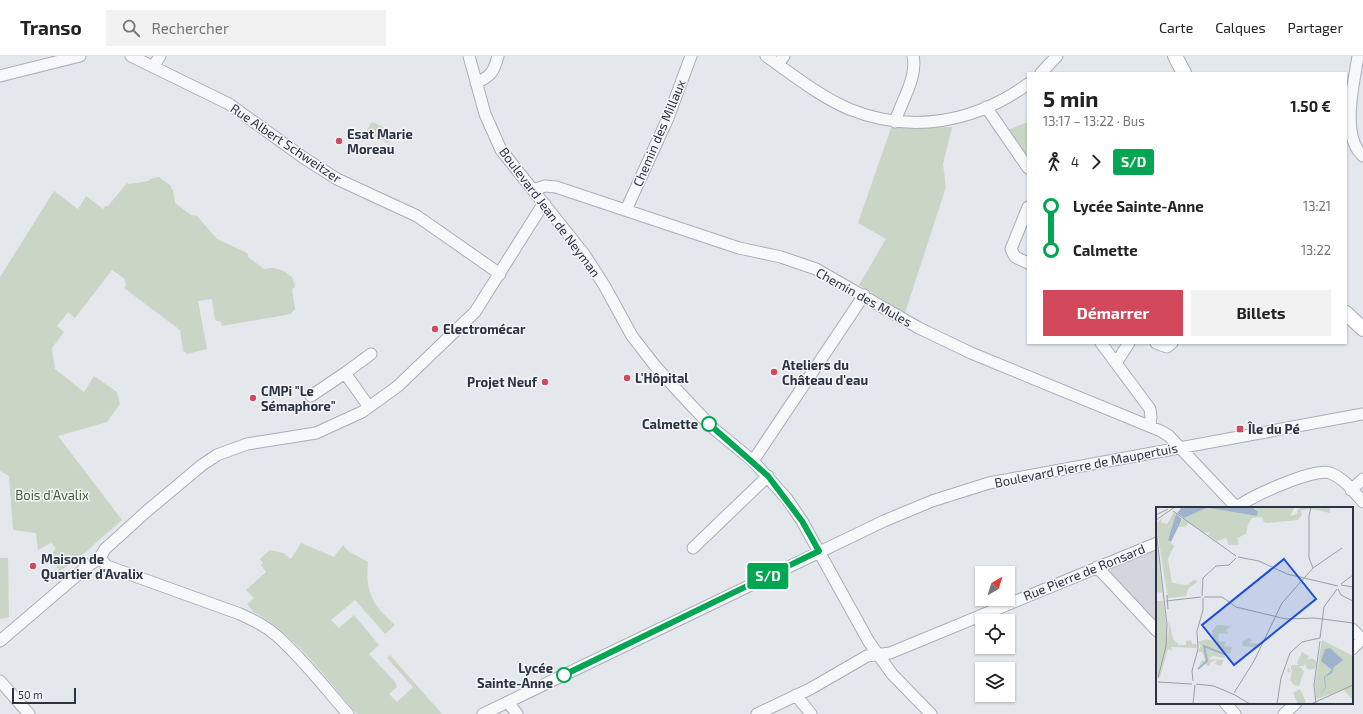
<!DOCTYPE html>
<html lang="fr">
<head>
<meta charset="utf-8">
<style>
  :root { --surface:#fff; --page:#f2f2f2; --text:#222; --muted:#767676; --line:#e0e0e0; --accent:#d1495b }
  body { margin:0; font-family:"Exo 2",sans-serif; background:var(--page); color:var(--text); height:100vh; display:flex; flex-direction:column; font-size:15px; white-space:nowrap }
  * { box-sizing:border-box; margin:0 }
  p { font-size:13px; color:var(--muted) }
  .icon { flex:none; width:22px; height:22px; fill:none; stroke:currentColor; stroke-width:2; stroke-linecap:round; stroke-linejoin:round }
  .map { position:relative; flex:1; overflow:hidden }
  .drawer { position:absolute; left:1027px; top:16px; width:320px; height:272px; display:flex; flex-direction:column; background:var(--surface); border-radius:0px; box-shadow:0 1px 3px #0004 }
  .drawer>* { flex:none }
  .badge { padding:0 8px; border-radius:3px; font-size:14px; line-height:26px }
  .needle { width:26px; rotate:39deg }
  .tools { position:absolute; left:975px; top:510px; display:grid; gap:8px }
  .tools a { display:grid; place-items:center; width:40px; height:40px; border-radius:0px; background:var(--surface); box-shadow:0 1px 3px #0004; font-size:20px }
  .scale { position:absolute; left:12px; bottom:10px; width:64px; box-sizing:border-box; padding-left:4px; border:2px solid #2b3445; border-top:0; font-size:11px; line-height:14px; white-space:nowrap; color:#2b3445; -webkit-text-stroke:3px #f4f6f9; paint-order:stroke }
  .map>.badge { position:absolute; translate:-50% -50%; box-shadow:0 0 0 2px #fff }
  .legs { display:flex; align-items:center; gap:6px; height:44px; padding:0 16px; font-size:13px }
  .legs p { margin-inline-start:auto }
  .summary { display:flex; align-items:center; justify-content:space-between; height:68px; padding:0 16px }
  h1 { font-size:22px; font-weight:700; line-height:30px }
  .button { display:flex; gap:8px; margin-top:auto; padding:8px 16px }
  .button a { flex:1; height:46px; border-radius:0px; background:var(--accent); color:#fff; font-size:16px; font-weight:700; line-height:46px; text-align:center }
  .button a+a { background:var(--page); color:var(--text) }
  ul { padding:0 16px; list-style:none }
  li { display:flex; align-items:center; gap:14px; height:44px; font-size:15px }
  li i { display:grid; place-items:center; width:6px; height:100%; margin:0 5px; background:currentColor }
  li i::after { content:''; width:10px; height:10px; margin:-5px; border:3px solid; border-radius:50%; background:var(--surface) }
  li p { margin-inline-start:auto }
  li:first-child i { background:linear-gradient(#0000 50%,currentColor 0) }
  li:last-child i { background:linear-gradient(currentColor 50%,#0000 0) }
  header { display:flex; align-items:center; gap:24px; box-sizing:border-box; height:56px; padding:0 20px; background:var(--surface); border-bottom:1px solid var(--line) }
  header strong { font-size:19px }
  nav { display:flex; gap:22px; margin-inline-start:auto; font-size:14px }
  .search { width:280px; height:36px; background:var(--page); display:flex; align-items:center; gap:10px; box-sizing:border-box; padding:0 14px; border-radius:0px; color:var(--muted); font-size:15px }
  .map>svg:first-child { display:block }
  .built { fill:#d2d6de }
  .green { fill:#c9d6c5 }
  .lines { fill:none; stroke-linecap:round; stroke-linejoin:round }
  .minor-casing { stroke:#a9aeb7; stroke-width:13 }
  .major-casing { stroke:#a3abb8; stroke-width:16 }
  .minor { stroke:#f7f8fa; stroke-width:11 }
  .major { stroke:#fff; stroke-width:14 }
  .line-1-casing { stroke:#fff; stroke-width:9 }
  .line-1 { stroke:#00a651; stroke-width:6 }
  .poi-dot { fill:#d1495b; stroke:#f4f6f9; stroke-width:1.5 }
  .stop-1-dot { fill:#fff; stroke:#00a651; stroke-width:2 }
  .labels { text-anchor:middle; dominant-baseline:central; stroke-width:3; stroke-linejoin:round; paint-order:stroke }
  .street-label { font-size:13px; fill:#2b3445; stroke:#f4f6f9 }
  .poi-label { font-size:13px; font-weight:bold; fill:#2b3445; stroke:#f4f6f9; text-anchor:start }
  .stop-label { font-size:13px; font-weight:bold; fill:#2b3445; stroke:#f4f6f9; text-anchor:end }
  .park-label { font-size:13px; fill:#3f6138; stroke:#f4f6f9 }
  .inset-river { fill:none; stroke:#9fb4cc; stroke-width:2 }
  .inset-road { fill:none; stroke:#9a9fa9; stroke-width:1 }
  .view { fill:#1d4ed8; fill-opacity:0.15; stroke:#1d4ed8; stroke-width:2 }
  .inset-edge { fill:none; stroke:#2b3445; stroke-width:2 }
</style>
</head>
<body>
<header>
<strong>Transo</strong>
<div class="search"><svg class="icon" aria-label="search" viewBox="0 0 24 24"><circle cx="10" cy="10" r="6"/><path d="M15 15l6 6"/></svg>Rechercher</div>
<nav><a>Carte</a><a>Calques</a><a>Partager</a></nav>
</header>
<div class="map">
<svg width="1363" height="658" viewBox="0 0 1363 658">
  <rect width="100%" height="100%" fill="#e4e7ec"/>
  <path class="built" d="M1157 493V566L1110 518 1112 511Z"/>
  <path class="green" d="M373 66 391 76 388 87 368 76 367 74 371 67Z
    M1028 66V102L1008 74Z
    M952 71 943 108 946 131 905 257 859 229 886 183 858 167 891 72Z
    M159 121 171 130V133H173L175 147 191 159 197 160 217 183 245 196 248 198V201L264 213C275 210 283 213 293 222L295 231 292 233 295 253 291 258 222 270 221 266 215 264 212 243 198 245 207 293 187 298 183 295 180 274 124 232 126 230 125 223 112 214 75 262 68 256 57 270 64 276 52 292 55 313 84 336 94 320 117 336 120 348 107 366 58 380 122 464 82 499 60 515 49 501 56 492 51 487 38 494 36 477 13 474 9 420 0 415V221L54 135 78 153 86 140 103 153 105 150H108L127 127 129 128 149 125 150 123Z
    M301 487 334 501 343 489 348 495 368 506C365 537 373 549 395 569L385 578 355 544 331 564 339 572 354 559 379 589 369 598 395 626 397 631 389 638 397 646 413 631 387 602 390 599 442 658H357C328 625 293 575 253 556V555L247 548 254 542 246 534 266 516 261 509 263 507 260 503 270 494 283 497 291 503Z
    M0 502H8L9 561 0 563Z"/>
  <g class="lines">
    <defs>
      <path id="minor" d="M131 0 229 48 304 102 337 123 417 160 500 218
        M469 0 485 58 501 94 584 198 604 229 632 280 656 311 690 348 714 373 753 405 787 443 802 465 869 586 892 618 931 658
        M766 0C793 19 819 40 849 53 911 78 974 67 1028 28
        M1358 0C1354 27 1340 80 1363 100
        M778 8 784 0
        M153 11 160 0
        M1041 17 1057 0
        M0 20 80 0
        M476 27C491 20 494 16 498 0
        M986 51 1028 112
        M895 66C901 46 918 21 913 0
        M533 134 545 130 556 131 739 192 781 201 816 213 919 272 971 297 1161 375 1169 380 1237 452
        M1028 151 1011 193 1015 201 1028 207
        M626 154 668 62 691 0
        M1101 287 1150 353 1151 361 1150 369
        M1156 287 1167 291 1172 287
        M1116 307 1129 287
        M311 340 345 317
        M369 351 345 317 371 298
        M753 405 864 239
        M1351 434 1363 423
        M1236 452C1249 441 1315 411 1330 417 1344 422 1354 436 1363 446
        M693 492 768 420
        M100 502 107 510 240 558C253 564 266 570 277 580 303 603 325 632 348 658
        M1097 511 1157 575
        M1352 573 1363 584
        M0 585 89 509 100 502 105 493 147 455 202 409 217 399 247 388 316 377 362 356 398 330 475 256 540 153 545 148
        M1352 593 1363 582
        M0 625 29 658
        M796 639 811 658
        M508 646 517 658
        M1225 647 1235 658
        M483 658 884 465 932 445 989 427 1363 358
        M757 658 810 633 867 600 890 597 1157 487
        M1284 658 1296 647"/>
      <path id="major" d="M1175 0 1184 17
        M1346 257 1363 273"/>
    </defs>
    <use href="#minor" class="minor-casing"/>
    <use href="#major" class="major-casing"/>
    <use href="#minor" class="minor"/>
    <use href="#major" class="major"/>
  </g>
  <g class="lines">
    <defs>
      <path id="line-1" d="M564 619 819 495 802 465 768 420 709 368"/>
    </defs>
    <use href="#line-1" class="line-1-casing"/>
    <use href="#line-1" class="line-1"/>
  </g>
  <g class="poi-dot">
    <circle cx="339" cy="85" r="4"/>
    <circle cx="435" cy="273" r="4"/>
    <circle cx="774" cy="316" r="4"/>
    <circle cx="627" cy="322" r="4"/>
    <circle cx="545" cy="326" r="4"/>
    <circle cx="253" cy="342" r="4"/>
    <rect x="1236" y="369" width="8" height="8" rx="2"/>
    <circle cx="33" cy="510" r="4"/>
  </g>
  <g class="stop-1-dot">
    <circle cx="709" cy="368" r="7"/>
    <circle cx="564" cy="619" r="7"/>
  </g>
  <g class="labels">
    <g class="street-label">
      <text transform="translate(659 77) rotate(-67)">Chemin des Millaux</text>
      <text transform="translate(286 87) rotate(34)">Rue Albert Schweitzer</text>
      <text transform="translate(550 156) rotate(53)">Boulevard Jean de Neyman</text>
      <text transform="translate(864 241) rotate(29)">Chemin des Mules</text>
      <text transform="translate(1086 409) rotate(-11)">Boulevard Pierre de Maupertuis</text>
      <text transform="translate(1084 516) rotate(-22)">Rue Pierre de Ronsard</text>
    </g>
    <g class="poi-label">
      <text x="347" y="78">Esat Marie<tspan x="347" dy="15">Moreau</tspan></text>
      <text x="443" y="273">Electromécar</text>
      <text x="782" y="309">Ateliers du<tspan x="782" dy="15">Château d'eau</tspan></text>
      <text x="635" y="322">L'Hôpital</text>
      <text x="537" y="326" text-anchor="end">Projet Neuf</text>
      <text x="261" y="335">CMPi "Le<tspan x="261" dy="15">Sémaphore"</tspan></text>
      <text x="1248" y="373">Île du Pé</text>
      <text x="41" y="503">Maison de<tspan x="41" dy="15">Quartier d'Avalix</tspan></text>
    </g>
    <g class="stop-label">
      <text x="698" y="368">Calmette</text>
      <text x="553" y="612">Lycée<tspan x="553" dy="15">Sainte-Anne</tspan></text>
    </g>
    <g class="park-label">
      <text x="52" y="439">Bois d'Avalix</text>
    </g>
  </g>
  <g transform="translate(1156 451)">
    <rect width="197" height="197" fill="#e4e7ec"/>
    <path d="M53 0 101 9 102 5 96 0H139L134 9 141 7 142 2 148 0H174V6L156 2 145 3 146 8 142 13 111 16 108 15 106 10 96 11 92 18 90 27 81 31 83 38H73L70 31 61 34 52 28 54 25 49 26 32 16 31 19 22 20 28 11ZM18 5 20 7 12 33 18 39 12 52 16 76 30 78 38 73 42 74 32 82 30 89 12 91 0 17 7 10 5 15 11 17ZM0 28 12 135 13 114 17 132 23 138H30V134L35 133 36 137H40L41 141 15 140 16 144 12 142 4 170 0 169V94H7L6 86 0 85ZM61 118 76 119 70 123 72 127 63 126 62 131 64 135 70 134 68 139 76 140 74 147 63 144 69 147V151L57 149 52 152 68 153 65 159 59 157 61 153 55 155 53 159 46 156 42 162 45 154 49 153 46 145H42L45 138 41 135 51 132 57 134 56 124ZM93 131 97 134H94L93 136 105 137 103 141 87 139 86 135ZM166 133 197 149V193L188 183 160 192 159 177ZM146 145 153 149 148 159H143L148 164 143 179 138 178 134 173 137 160 134 166 131 164 133 160 134 165 136 158H143L141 156ZM149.5 157a5.5 5.5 0 1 1 11 0a5.5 5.5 0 1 1-11 0ZM144 182 150 195 146 197H142L137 186Z" fill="#c9d6c5"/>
    <path d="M26 0H53L28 11 21 6ZM96 0 102 5 101 9 54 1ZM20 7 26 12 15 35 12 33ZM174 141 187 153 178 160 176 166 169 170 170 180 164 189 169 180 168 170 176 163 165 154 169 142Z" fill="#9fb4cc"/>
    <path class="inset-river" d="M42 162 51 154 48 139 68 147"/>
    <path class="inset-road" d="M155 0 153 9V51L157 61M17 4 80 49M0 8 12 2M0 13 19 0M0 22 11 118 10 139 2 171M82 50 103 54 131 67 182 79M185 77 197 68M185 78 197 80M182 82 185 88 197 94M11 88 12 102M46 89 47 71 60 59 73 58 80 51M48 90H66L80 100 130 112 158 111M10 94 45 90M158 111 197 116M164 131 168 100 181 82M37 174 36 164 42 142 41 124 47 103V91M2 175 36 177M40 177 58 179 79 188M78 186 98 154 126 96 157 61 186 41M79 188 94 197M37 197 39 178M121 197 125 171 134 146 146 135 164 131M155 197 197 178M160 197 158 178 164 134"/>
    <path class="view" d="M128 52 160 92 78 158 46 118Z"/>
    <rect width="197" height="197" class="inset-edge"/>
  </g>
</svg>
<div class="tools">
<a><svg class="needle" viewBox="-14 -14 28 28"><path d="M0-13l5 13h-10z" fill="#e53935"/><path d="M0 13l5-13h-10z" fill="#767676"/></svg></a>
<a><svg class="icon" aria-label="locate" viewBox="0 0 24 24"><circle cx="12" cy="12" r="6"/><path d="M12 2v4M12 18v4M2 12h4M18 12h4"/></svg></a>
<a><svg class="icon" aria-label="layers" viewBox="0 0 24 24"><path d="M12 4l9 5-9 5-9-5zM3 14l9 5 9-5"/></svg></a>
</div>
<div class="scale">50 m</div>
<b class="badge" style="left:768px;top:520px;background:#00a651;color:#fff">S/D</b>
<section class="drawer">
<div class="summary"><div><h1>5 min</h1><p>13:17 – 13:22 · Bus</p></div><b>1.50 €</b></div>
<div class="legs"><svg class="icon" aria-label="walk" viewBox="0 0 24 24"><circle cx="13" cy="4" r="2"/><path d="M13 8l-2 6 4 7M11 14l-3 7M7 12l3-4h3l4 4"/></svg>4<svg class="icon" aria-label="forward" viewBox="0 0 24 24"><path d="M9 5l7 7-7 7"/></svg><b class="badge" style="background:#00a651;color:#fff">S/D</b></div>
<ul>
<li><i style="color:#00a651"></i><b>Lycée Sainte-Anne</b><p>13:21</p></li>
<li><i style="color:#00a651"></i><b>Calmette</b><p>13:22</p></li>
</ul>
<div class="button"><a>Démarrer</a><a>Billets</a></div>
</section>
</div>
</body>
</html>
